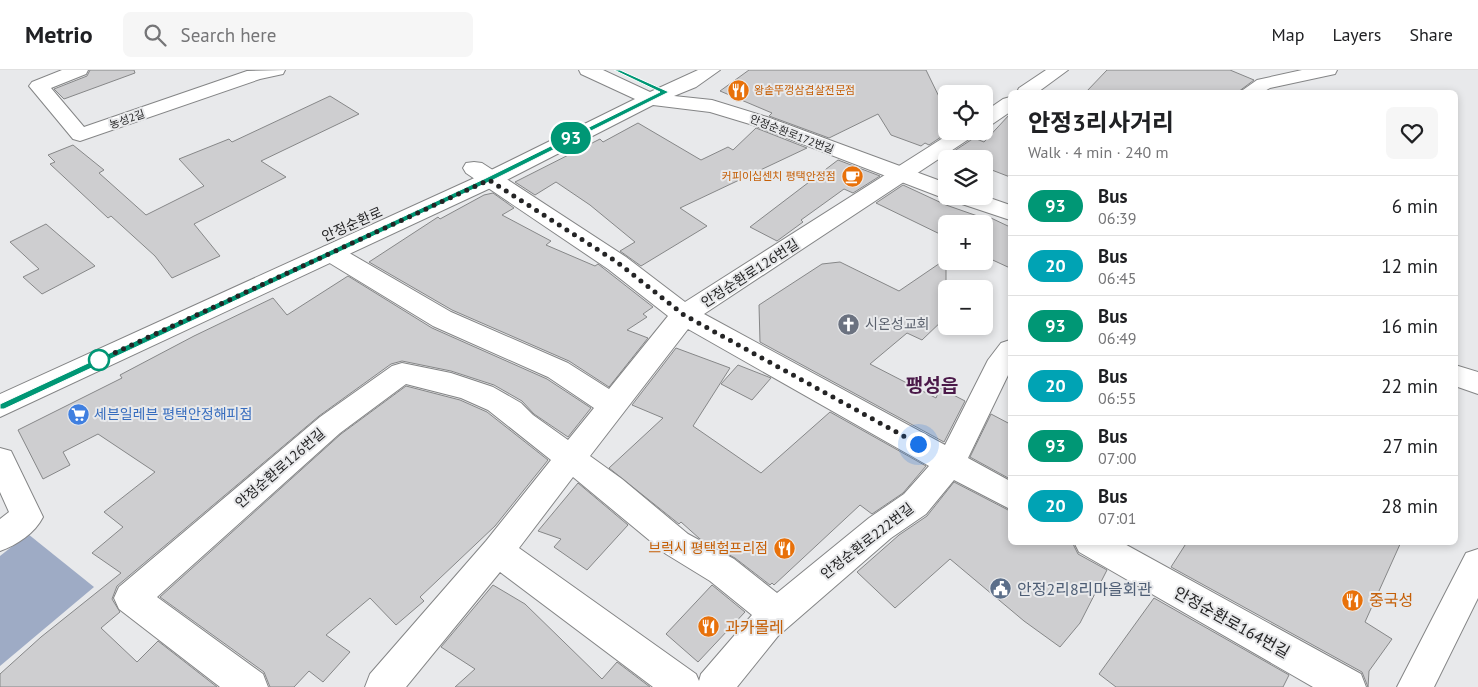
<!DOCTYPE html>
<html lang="en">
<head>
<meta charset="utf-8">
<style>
  :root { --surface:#fff; --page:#f6f6f6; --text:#202124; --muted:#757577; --line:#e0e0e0 }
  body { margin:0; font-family:"PT Sans","Noto Sans KR",sans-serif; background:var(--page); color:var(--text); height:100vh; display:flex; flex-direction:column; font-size:19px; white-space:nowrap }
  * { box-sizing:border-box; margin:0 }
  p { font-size:16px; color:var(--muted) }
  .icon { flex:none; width:28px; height:28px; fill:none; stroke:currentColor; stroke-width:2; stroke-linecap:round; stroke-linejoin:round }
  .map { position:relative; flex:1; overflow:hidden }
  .side { position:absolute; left:1008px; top:20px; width:450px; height:455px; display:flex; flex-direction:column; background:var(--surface); border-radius:8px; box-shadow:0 2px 8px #0003 }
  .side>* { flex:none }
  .badge { padding:0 10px; border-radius:16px; font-size:18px; line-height:32px }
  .fabs { position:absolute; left:938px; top:15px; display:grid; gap:10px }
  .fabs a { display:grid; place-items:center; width:55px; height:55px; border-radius:8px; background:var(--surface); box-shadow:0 2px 8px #0003; font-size:25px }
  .you { position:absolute; width:25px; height:25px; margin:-12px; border:4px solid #fff; border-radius:50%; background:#1a73e8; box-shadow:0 0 0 8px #1a73e833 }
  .map>.badge { position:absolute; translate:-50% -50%; box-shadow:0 0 0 2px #fff }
  .round { display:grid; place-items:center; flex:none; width:52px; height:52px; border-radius:8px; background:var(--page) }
  .head { display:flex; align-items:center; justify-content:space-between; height:85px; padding:0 20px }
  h1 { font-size:24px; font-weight:700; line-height:38px }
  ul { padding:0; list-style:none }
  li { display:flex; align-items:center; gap:15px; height:60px; padding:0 20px; border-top:1px solid var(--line) }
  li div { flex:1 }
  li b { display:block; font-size:19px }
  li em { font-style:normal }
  li .badge { min-width:55px; font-weight:700; text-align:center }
  header { display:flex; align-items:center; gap:30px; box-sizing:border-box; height:70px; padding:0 25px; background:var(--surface); border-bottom:1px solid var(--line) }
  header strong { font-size:24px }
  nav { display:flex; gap:28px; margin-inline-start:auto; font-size:18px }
  .search { width:350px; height:45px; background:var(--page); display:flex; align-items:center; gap:12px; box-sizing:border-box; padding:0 18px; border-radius:8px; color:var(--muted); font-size:19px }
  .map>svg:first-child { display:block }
  .forest { fill:#9eabc5 }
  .building { fill:#ceced0; stroke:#868788 }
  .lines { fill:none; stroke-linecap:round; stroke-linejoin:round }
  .street-casing { stroke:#848586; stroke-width:2 }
  .secondary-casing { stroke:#848586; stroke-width:2 }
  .street { fill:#fff; fill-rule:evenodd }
  .secondary { fill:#fff; fill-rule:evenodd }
  .line { fill:#009775; stroke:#fff }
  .walk { stroke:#242425; stroke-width:5; stroke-dasharray:0 9 }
  .stop-dot { fill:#fff; stroke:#009775; stroke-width:2.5 }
  .labels { text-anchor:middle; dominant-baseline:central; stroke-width:4; stroke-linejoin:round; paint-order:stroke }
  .far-food-label { font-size:11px; fill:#c56008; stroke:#e8e9eb; text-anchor:start }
  .far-street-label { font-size:11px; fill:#242425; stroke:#e8e9eb }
  .street-label { font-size:14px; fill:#242425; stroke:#e8e9eb }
  .worship-label { font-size:14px; fill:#5b616d; stroke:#e8e9eb; text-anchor:start }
  .shop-label { font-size:14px; fill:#366cbe; stroke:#e8e9eb; text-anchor:start }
  .food-label { font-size:14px; fill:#c56008; stroke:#e8e9eb; text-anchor:end }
  .near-service-label { font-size:16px; fill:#4e5e75; stroke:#e8e9eb; text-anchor:start }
  .near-food-label { font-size:16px; fill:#c56008; stroke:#e8e9eb; text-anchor:start }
  .near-street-label { font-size:16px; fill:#242425; stroke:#e8e9eb }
  .district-label { font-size:19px; font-weight:bold; fill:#4b1949; stroke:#e8e9eb }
</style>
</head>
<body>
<header>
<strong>Metrio</strong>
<div class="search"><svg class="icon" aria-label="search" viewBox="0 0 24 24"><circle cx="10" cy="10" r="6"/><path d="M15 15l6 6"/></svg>Search here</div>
<nav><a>Map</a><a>Layers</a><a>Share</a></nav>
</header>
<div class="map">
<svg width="1478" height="617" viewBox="0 0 1478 617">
  <rect width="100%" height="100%" fill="#e8e9eb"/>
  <path class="forest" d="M28 464 94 517 0 596V486Z"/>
  <path class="building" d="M90 0H134L135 3 64 29 54 19 87 6Z
    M749 0H926L946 41V61H950L929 75 925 73 921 76 891 65 878 44 829 68 769 46 772 43 720 21Z
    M1107 0H1230L1254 10 1238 22H1086Z
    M330 26 359 44 261 91 286 107 194 154 220 186 172 208 155 186 111 146 108 148 50 94 55 92 48 85 73 75 104 100 99 103 146 145 204 116 179 89 229 69 232 72Z
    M1010 44V107L984 97V89H964L951 83 974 68 984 72Z
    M638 53 701 90 728 77 733 80 756 58 807 78 680 138 707 156 641 196 620 181 635 172 590 135 556 112 535 125 515 112 600 69 603 72Z
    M838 90 880 106 853 123 844 119 801 150 803 152 777 171 750 157Z
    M903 115 946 135 989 150 991 148 1010 157V198L984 186V154H946V167L876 133Z
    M493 123 514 138 502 145 551 171 546 175 595 196 598 194 653 237 643 244 647 247 627 260 648 268 609 317 569 291 452 240 369 192 438 147 440 149 484 125Z
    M46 154 95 196 42 224 23 207 39 199 10 172Z
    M946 189V247L922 270 907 263 870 294 936 328 940 318 965 331 944 372 760 272 759 235 822 194 840 192 899 221Z
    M348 206 432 258 547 309 591 338 568 367 534 344 522 331 494 315 451 301 402 291 391 294 319 346 117 516 112 529 120 542 101 558 137 592 158 571 217 617H0V604L41 567 121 503 92 483 123 457 104 442 155 402 98 364 63 382 70 395 43 409 18 360 122 308 120 305 194 266 273 228 287 245Z
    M676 278 730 298 693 356 761 403 830 342 926 396 903 423 872 444 860 435 774 515 772 513 770 515 735 488 700 469 681 452 679 454 609 398 663 348 632 335Z
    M738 295 771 308 752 330 721 314Z
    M406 316 460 330 487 342 548 390 495 456 420 527 424 531 396 555 370 528 326 565 350 582 323 612 309 601 294 617H270L264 602 160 527 341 364Z
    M991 344 1010 354V409L970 387Z
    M954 412 1010 441V472H1072L1078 484 1107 500 1080 553 1060 577 1024 551 950 489 895 538 857 502 899 465 927 446Z
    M578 413 628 455 587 500 554 477 561 469 538 461Z
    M1187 472H1401L1365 552 1392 569 1369 601 1368 617 1362 602 1171 497Z
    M493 515 525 534 602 609 617 592 650 617H455L475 599 441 577Z
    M712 515 745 542 698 592 666 564Z
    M1154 528 1289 605 1283 617H1116L1099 604Z"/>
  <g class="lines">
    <defs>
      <path id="street" d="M62 0H88L86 4 51 18 84 57 247 1 285 0 283 4 260 9 80 71 73 69 29 16 32 12Z
        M1046 0H1068L1038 22H1017L1019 18Z
        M1302 0H1337L1335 4 1270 18 1263 22H1240L1257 10Z
        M1010 27V42L991 55 984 57V42L1003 29Z
        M954 61H978L975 65 704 244 945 375 988 290 1001 273 1010 270V301L968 388 1010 411V439L954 410 926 444 891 468 778 566 737 617H653L500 502 406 617H365L370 604 486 471 551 390 488 340 461 328 406 314 340 363 157 527 263 604 268 617H220L119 539 114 528 119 517 320 347 392 296 402 293 451 303 493 317 521 333 533 345 568 370 594 338 548 307 433 256 323 189 319 183 323 177 331 175 339 177 451 242 568 293 609 319 668 246 608 199 466 103 463 98 466 93 474 92 482 93 626 187 685 232ZM688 259 929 396 904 424 869 448 777 523 734 489 688 464 622 409 590 386ZM573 407 666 484 710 511 752 545 701 604 699 611 696 604 519 478Z
        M0 378 11 381 43 447C35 463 17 475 0 481V449L9 442 0 422Z
        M1074 472H1121L1361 604 1366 617H1313L1079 482Z
        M1478 479V528L1434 617H1397L1466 483Z"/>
      <path id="secondary" d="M579 0H603L650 22 698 0H720L696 17 674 26 712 30 767 47 946 113V126H984L1010 135V150L953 131 950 127 938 126 753 55 710 42 653 35 497 115 0 347V324L481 105 635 29 581 4Z
        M1455 295 1478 302V324L1455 316Z"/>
    </defs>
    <use href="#street" class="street-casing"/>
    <use href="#secondary" class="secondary-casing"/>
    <use href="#street" class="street"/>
    <use href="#secondary" class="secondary"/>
  </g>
  <path class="line" d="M614 0H620L669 22 491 111 4 339H0V334L486 108 660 22Z"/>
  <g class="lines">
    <path class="walk" d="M99 290 489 110 617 192 684 245 918 374"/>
  </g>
  <defs>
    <symbol id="restaurant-disc" viewBox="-11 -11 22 22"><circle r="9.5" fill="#e8710a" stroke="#e8e9eb"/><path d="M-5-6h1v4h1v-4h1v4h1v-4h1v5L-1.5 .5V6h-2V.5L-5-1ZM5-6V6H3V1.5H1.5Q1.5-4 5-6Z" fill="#fff"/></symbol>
    <symbol id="cafe-disc" viewBox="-11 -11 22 22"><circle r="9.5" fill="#e8710a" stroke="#e8e9eb"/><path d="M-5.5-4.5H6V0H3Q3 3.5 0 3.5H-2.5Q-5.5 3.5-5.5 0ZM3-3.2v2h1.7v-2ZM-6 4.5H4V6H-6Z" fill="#fff"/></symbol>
    <symbol id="church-disc" viewBox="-11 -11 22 22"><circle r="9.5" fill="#6b7280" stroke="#e8e9eb"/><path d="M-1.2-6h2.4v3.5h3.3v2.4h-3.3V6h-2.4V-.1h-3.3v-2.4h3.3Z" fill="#fff"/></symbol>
    <symbol id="supermarket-disc" viewBox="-11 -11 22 22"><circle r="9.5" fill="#3f7fe0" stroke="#e8e9eb"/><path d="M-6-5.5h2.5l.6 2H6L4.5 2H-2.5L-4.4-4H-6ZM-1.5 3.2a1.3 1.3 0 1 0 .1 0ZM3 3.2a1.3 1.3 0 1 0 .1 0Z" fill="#fff"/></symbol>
    <symbol id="civic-disc" viewBox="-11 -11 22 22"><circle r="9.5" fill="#5c6f8a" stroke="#e8e9eb"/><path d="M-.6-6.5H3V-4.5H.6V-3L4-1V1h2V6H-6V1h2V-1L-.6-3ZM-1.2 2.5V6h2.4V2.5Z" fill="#fff"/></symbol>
  </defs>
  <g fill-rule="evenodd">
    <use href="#restaurant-disc" x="726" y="8" width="25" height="25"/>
    <use href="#cafe-disc" x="840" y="94" width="25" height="25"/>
    <use href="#church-disc" x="836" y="242" width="25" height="25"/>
    <use href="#supermarket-disc" x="66" y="332" width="25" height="25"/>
    <use href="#restaurant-disc" x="772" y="466" width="25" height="25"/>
    <use href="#civic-disc" x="988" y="506" width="25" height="25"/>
    <use href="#restaurant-disc" x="1340" y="518" width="25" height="25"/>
    <use href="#restaurant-disc" x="696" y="544" width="25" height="25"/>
  </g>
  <circle class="stop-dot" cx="99" cy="290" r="10"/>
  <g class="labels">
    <g class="far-food-label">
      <text x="754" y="20">왕솥뚜껑삼겹살전문점</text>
      <text x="836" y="106" text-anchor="end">커피이십센치 평택안정점</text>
    </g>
    <g class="far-street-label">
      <text transform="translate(127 49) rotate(-19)">농성2길</text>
      <text transform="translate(792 64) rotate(21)">안정순환로172번길</text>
    </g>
    <g class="street-label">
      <text transform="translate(352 154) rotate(-24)">안정순환로</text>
      <text transform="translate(750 203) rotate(-33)">안정순환로126번길</text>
      <text transform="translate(280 398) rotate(-41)">안정순환로126번길</text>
      <text transform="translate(867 471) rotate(-38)">안정순환로222번길</text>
    </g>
    <g class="worship-label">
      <text x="865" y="254">시온성교회</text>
    </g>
    <g class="shop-label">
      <text x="94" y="344">세븐일레븐 평택안정해피점</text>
    </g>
    <g class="food-label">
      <text x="768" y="478">브럭시 평택험프리점</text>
    </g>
    <g class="near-service-label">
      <text x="1017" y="519">안정2리8리마을회관</text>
    </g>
    <g class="near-food-label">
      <text x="1369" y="530">중국성</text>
      <text x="725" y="557">과카몰레</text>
    </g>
    <g class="near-street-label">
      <text transform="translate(1232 552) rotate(29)">안정순환로164번길</text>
    </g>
    <g class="district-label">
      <text x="932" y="315">팽성읍</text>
    </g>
  </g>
</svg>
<div class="fabs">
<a><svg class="icon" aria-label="locate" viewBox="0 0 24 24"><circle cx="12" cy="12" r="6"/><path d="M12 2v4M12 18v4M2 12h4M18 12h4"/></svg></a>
<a><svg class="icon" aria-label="layers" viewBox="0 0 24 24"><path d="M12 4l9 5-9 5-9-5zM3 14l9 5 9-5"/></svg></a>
<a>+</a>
<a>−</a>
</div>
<div class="you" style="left:918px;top:374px"></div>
<b class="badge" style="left:571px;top:68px;background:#009775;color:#fff">93</b>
<section class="side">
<div class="head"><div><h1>안정3리사거리</h1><p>Walk · 4 min · 240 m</p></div><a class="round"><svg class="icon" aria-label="heart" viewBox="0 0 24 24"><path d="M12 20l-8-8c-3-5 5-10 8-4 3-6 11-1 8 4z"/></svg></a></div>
<ul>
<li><span class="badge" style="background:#009775;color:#fff">93</span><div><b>Bus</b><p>06:39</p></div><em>6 min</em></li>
<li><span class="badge" style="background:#00a3b4;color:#fff">20</span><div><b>Bus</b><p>06:45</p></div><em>12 min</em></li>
<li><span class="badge" style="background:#009775;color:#fff">93</span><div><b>Bus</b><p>06:49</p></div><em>16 min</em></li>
<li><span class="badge" style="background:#00a3b4;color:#fff">20</span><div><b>Bus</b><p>06:55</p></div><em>22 min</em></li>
<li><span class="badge" style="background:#009775;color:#fff">93</span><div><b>Bus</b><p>07:00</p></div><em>27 min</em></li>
<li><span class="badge" style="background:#00a3b4;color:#fff">20</span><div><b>Bus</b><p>07:01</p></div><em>28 min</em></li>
</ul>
</section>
</div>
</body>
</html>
